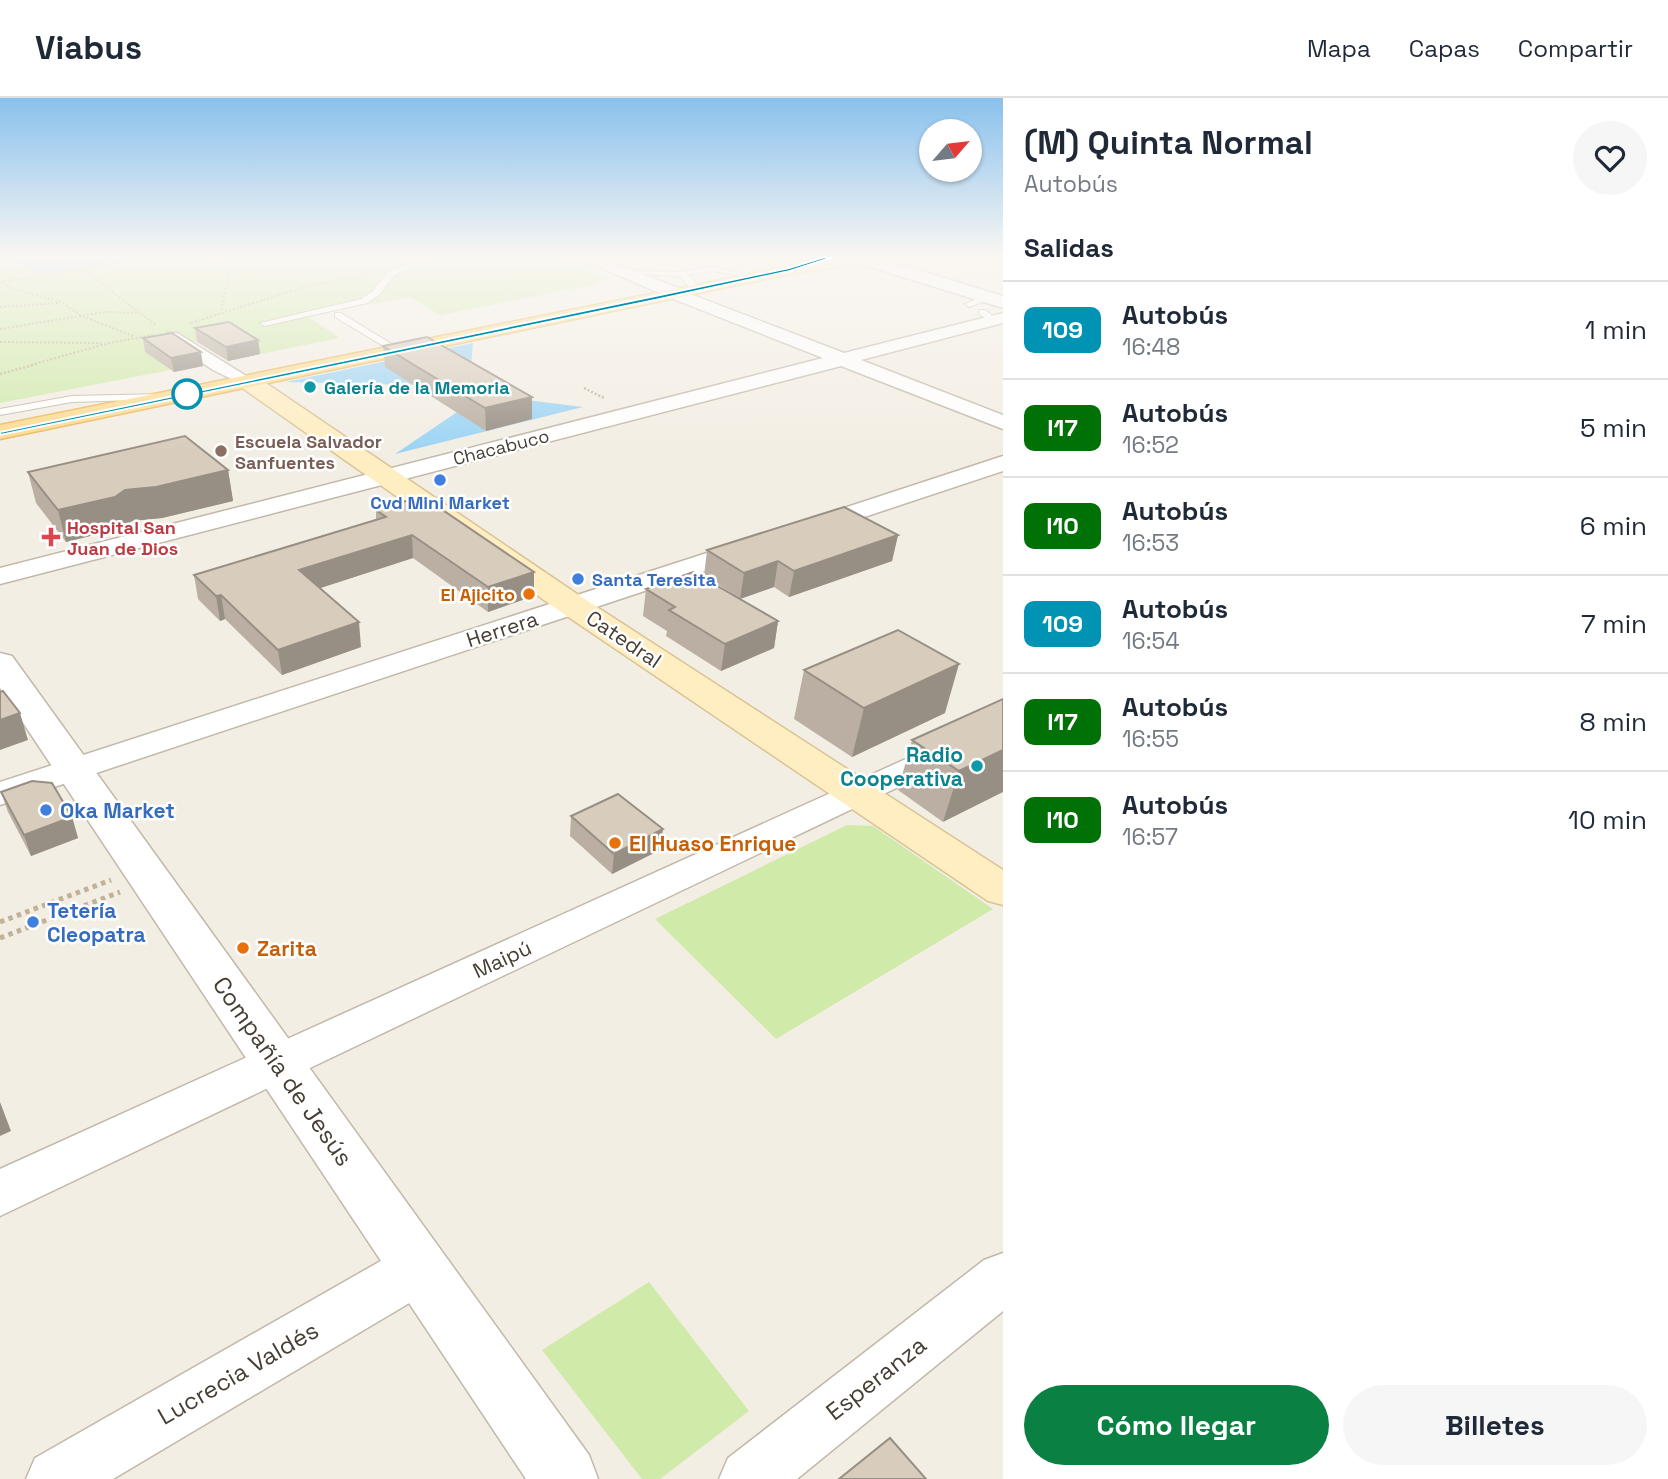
<!DOCTYPE html>
<html lang="es">
<head>
<meta charset="utf-8">
<style>
  :root { --surface:#fff; --page:#f6f6f7; --text:#1f2937; --muted:#747a83; --line:#e0e1e3; --accent:#0b8043 }
  body { margin:0; font-family:"Space Grotesk",sans-serif; background:var(--page); color:var(--text); height:100vh; display:flex; flex-direction:column; font-size:26px; white-space:nowrap }
  * { box-sizing:border-box; margin:0 }
  p { font-size:23px; color:var(--muted) }
  .icon { flex:none; width:38px; height:38px; fill:none; stroke:currentColor; stroke-width:2; stroke-linecap:round; stroke-linejoin:round }
  .map { position:relative; flex:1; overflow:hidden }
  .panel { display:flex; flex-direction:column; background:var(--surface); width:665px }
  .panel>* { flex:none }
  .badge { padding:0 14px; border-radius:10px; font-size:24px; line-height:46px }
  .needle { width:46px; rotate:62deg }
  .controls { position:absolute; left:919px; top:21px; display:grid; gap:14px }
  .controls a { display:grid; place-items:center; width:63px; height:63px; border-radius:50%; background:var(--surface); box-shadow:0 2px 5px #0004; font-size:35px }
  .map>.badge { position:absolute; translate:-50% -50%; box-shadow:0 0 0 4px #fff }
  h2 { padding:0 21px; font-size:26px; line-height:63px }
  .round { display:grid; place-items:center; flex:none; width:74px; height:74px; border-radius:37px; background:var(--page) }
  .head { display:flex; align-items:center; justify-content:space-between; height:119px; padding:0 21px }
  h1 { font-size:33px; font-weight:600; line-height:52px }
  .action { display:flex; gap:14px; margin-top:auto; padding:14px 21px }
  .action a { flex:1; height:80px; border-radius:42px; background:var(--accent); color:#fff; font-size:28px; font-weight:600; line-height:80px; text-align:center }
  .action a+a { background:var(--page); color:var(--text) }
  ul { padding:0; list-style:none }
  li { display:flex; align-items:center; gap:21px; height:98px; padding:0 21px; border-top:2px solid var(--line) }
  li div { flex:1 }
  li b { display:block; font-size:26px }
  li em { font-style:normal }
  li .badge { min-width:77px; font-weight:700; text-align:center }
  header { display:flex; align-items:center; gap:42px; box-sizing:border-box; height:98px; padding:0 35px; background:var(--surface); border-bottom:2px solid var(--line) }
  header strong { font-size:33px }
  nav { display:flex; gap:38px; margin-inline-start:auto; font-size:24px }
  main { display:flex; flex:1; min-height:0 }
  .map>svg:first-child { display:block }
  .green { fill:#d0eaaa }
  .water { fill:#9cd4f4 }
  .lines { fill:none; stroke-linecap:round; stroke-linejoin:round }
  .service-casing { stroke:#c2b8a9; stroke-width:2 }
  .pedestrian-casing { stroke:#c2b8a9; stroke-width:3 }
  .minor-casing { stroke:#c2b8a9; stroke-width:3 }
  .tertiary-casing { stroke:#c2b8a9; stroke-width:3 }
  .secondary-casing { stroke:#d9c393; stroke-width:3 }
  .primary-casing { stroke:#eab95b; stroke-width:3 }
  .path-far2 { stroke:#c2b197; stroke-width:2; stroke-dasharray:2 2; stroke-linecap:butt }
  .path-far1 { stroke:#c2b197; stroke-width:2.5; stroke-dasharray:2 2; stroke-linecap:butt }
  .path { stroke:#c2b197; stroke-width:5; stroke-dasharray:4.5 4.5; stroke-linecap:butt }
  .service { fill:#fff; fill-rule:evenodd }
  .pedestrian { fill:#fff; fill-rule:evenodd }
  .minor { fill:#fff; fill-rule:evenodd }
  .tertiary { fill:#fff; fill-rule:evenodd }
  .secondary { fill:#ffeec2; fill-rule:evenodd }
  .primary { fill:#ffdb91; fill-rule:evenodd }
  .wall { fill:#baafa2 }
  .shaded-wall { fill:#978f84 }
  .building { fill:#d8ccbc; stroke:#978f84; stroke-width:2 }
  .line { fill:#0093b3; stroke:#fff; stroke-width:2 }
  .culture-dot { fill:#0f9aa8; stroke:#fff; stroke-width:2.5 }
  .stop-dot { fill:#fff; stroke:#0093b3; stroke-width:3.5 }
  .education-dot { fill:#8d6e63; stroke:#fff; stroke-width:2.5 }
  .shop-dot { fill:#3f7fe0; stroke:#fff; stroke-width:2.5 }
  .health-dot { fill:#e0444e; stroke:#fff; stroke-width:2.5 }
  .food-dot { fill:#e8710a; stroke:#fff; stroke-width:2.5 }
  .labels { text-anchor:middle; dominant-baseline:central; stroke-width:5; stroke-linejoin:round; paint-order:stroke }
  .far-culture-label { font-size:18px; font-weight:bold; fill:#0d838f; stroke:#fff; text-anchor:start }
  .far-education-label { font-size:18px; font-weight:bold; fill:#785e54; stroke:#fff; text-anchor:start }
  .far-street-label { font-size:18px; fill:#463e34; stroke:#fff }
  .far-shop-label { font-size:18px; font-weight:bold; fill:#366cbe; stroke:#fff }
  .far-health-label { font-size:18px; font-weight:bold; fill:#be3a42; stroke:#fff; text-anchor:start }
  .far-food-label { font-size:18px; font-weight:bold; fill:#c56008; stroke:#fff; text-anchor:end }
  .street-label { font-size:21px; fill:#463e34; stroke:#fff }
  .culture-label { font-size:21px; font-weight:bold; fill:#0d838f; stroke:#fff; text-anchor:end }
  .shop-label { font-size:21px; font-weight:bold; fill:#366cbe; stroke:#fff; text-anchor:start }
  .food-label { font-size:21px; font-weight:bold; fill:#c56008; stroke:#fff; text-anchor:start }
  .near-street-label { font-size:24px; fill:#463e34; stroke:#fff }
</style>
</head>
<body>
<header>
<strong>Viabus</strong>
<nav><a>Mapa</a><a>Capas</a><a>Compartir</a></nav>
</header>
<main>
<div class="map">
<svg width="1003" height="1381" viewBox="0 0 1003 1381">
  <rect width="100%" height="100%" fill="#f3eee4"/>
  <path class="green" d="M0 160H558L605 180 592 187 440 217 410 199 307 218 340 240 260 256 230 237 146 254 170 272 0 305Z
    M847 727 873 728 993 811 776 941 655 821Z
    M649 1184 749 1313 660 1381H642L542 1252Z"/>
  <path class="water" d="M15 160H125L126 162 36 176 35 172 16 165Z
    M473 245 471 268 411 287 286 284Z
    M502 299 583 309 395 356 466 308Z"/>
  <g class="lines">
    <defs>
      <path id="service" d="M420 160H431L394 178 379 197 367 205 264 228 260 225 361 201 373 193 388 174Z
        M712 169 761 179 757 181 712 173 688 177 694 182 698 192 694 194 679 178 619 175 623 173 681 174Z
        M987 196 990 201 969 209 965 206Z
        M979 212H985L998 222 991 224 979 216Z
        M335 215H341L403 253 395 255 335 219Z
        M162 296 166 297V301L72 304 0 317V311L72 298Z"/>
      <path id="pedestrian" d="M167 235H177L256 284 249 288 244 287 213 272 167 241Z"/>
      <path id="minor" d="M677 191 844 255 1003 215V225L861 262 1003 317V331L841 268 0 486V470L823 260 671 200V192Z
        M1003 358V373L819 434H801L797 429 801 424Z
        M750 441 759 443 763 449 759 455 0 707V684Z
        M1003 617V639L0 1118V1071Z
        M419 1145 438 1152 445 1170 438 1188 113 1381H26L35 1360 400 1152Z
        M1003 1155V1213L797 1381H719L728 1360 984 1162Z"/>
      <path id="tertiary" d="M579 160H602L683 192 686 196 683 200H671Z
        M853 160H879L1003 198V210L855 164Z
        M0 555 12 558 589 1357 598 1381H526L0 590Z"/>
      <path id="secondary" d="M249 277 257 279 583 500 1003 772V807L988 803 561 514 241 289 238 284Z"/>
      <path id="primary" d="M829 160H873L865 165 790 176 0 341V327Z"/>
    </defs>
    <use href="#service" class="service-casing"/>
    <use href="#pedestrian" class="pedestrian-casing"/>
    <use href="#minor" class="minor-casing"/>
    <use href="#tertiary" class="tertiary-casing"/>
    <use href="#secondary" class="secondary-casing"/>
    <use href="#primary" class="primary-casing"/>
    <path class="path-far2" d="M209 160 229 177 221 213
      M84 172 157 228
      M0 184 155 160
      M3 184 11 190 61 204 82 218 133 238
      M0 209 60 205
      M191 225 304 189 365 177
      M0 231 105 214 137 215
      M0 244 101 245
      M31 267 109 245 154 237"/>
    <path class="path-far1" d="M0 276 37 266
      M584 290 604 300"/>
    <path class="path" d="M0 824 111 782
      M0 840 120 794"/>
    <use href="#service" class="service"/>
    <use href="#pedestrian" class="pedestrian"/>
    <use href="#minor" class="minor"/>
    <use href="#tertiary" class="tertiary"/>
    <use href="#secondary" class="secondary"/>
    <use href="#primary" class="primary"/>
  </g>
  <path class="wall" d="M195 230 258 242 260 256 228 263 197 244Z
    M143 240 203 268 174 274 145 254Z
    M383 248 532 299V321L486 333 385 269Z
    M228 372 233 403 162 420 132 423 122 430 66 444 36 405 28 374Z
    M376 412 534 474V498L488 514 413 460 320 490 361 549 282 577 225 521 220 523 198 501 194 477 376 421Z
    M898 437 892 463 789 499 774 489 740 501 778 523 774 550 721 573 666 538 667 533 643 518 646 491 739 500 704 478 707 452Z
    M804 572 945 615 852 659 794 621Z
    M1003 601 943 724 898 692 912 642Z
    M1 694 72 719 78 740 31 758 8 714Z
    M571 718 660 752 612 776 570 738Z"/>
  <path class="shaded-wall" d="M258 242 260 256 228 263 226 249Z
    M201 254 203 268 174 274 171 260Z
    M532 299V321L486 333 485 310Z
    M228 372 233 403 162 420 132 423 122 430 66 444 58 412 125 392Z
    M412 437 413 460 302 496 299 472Z
    M898 437 892 463 789 499 794 473Z
    M778 463 774 489 740 501 744 475Z
    M534 474V498L488 514V489Z
    M221 497 225 521 220 523 216 498Z
    M778 523 774 550 721 573 725 546Z
    M359 524 361 549 282 577 278 552Z
    M959 566 945 615 852 659 864 610Z
    M20 615 28 642 0 652V622Z
    M1003 652V694L943 724 959 673Z
    M72 719 78 740 31 758 24 737Z
    M663 731 660 752 612 776 614 756Z
    M0 1004 11 1033 0 1038Z"/>
  <path class="building" d="M229 224 258 242 226 249 195 230Z
    M172 235 201 254 171 260 143 240Z
    M427 239 532 299 485 310 383 248Z
    M185 338 228 372 156 389 125 392 115 399 58 412 28 374Z
    M422 398 534 474 488 489 412 437 299 472 359 524 278 552 221 497 216 498 194 477 386 419 376 412Z
    M844 409 898 437 794 473 778 463 744 475 707 452Z
    M693 474 778 523 725 546 669 512 675 509 646 491Z
    M898 532 959 566 864 610 804 572Z
    M3 593 20 615 0 622V594Z
    M1003 601V652L959 673 912 642Z
    M32 683 52 685 72 719 24 737 1 694Z
    M618 696 663 731 614 756 571 718Z
    M890 1340 926 1381H839Z"/>
  <linearGradient id="sky" x2="0" y2="1"><stop stop-color="#89c1ed"/><stop offset="0.45" stop-color="#faf7f3"/><stop offset="1" stop-color="#faf7f3" stop-opacity="0"/></linearGradient>
  <rect width="1003" height="354" fill="url(#sky)"/>
  <path class="line" d="M825 159 830 160 790 173 660 201 0 337V334L660 197 789 170Z"/>
  <g class="culture-dot">
    <circle cx="310" cy="289" r="7"/>
    <circle cx="977" cy="668" r="7"/>
  </g>
  <circle class="stop-dot" cx="187" cy="296" r="14"/>
  <circle class="education-dot" cx="221" cy="353" r="7"/>
  <g class="shop-dot">
    <circle cx="440" cy="382" r="7"/>
    <circle cx="578" cy="481" r="7"/>
    <circle cx="46" cy="712" r="7"/>
    <circle cx="33" cy="824" r="7"/>
  </g>
  <path class="health-dot" d="M47.5 428.5h7v7h7v7h-7v7h-7v-7h-7v-7h7z"/>
  <g class="food-dot">
    <circle cx="529" cy="496" r="7"/>
    <circle cx="615" cy="745" r="7"/>
    <circle cx="243" cy="850" r="7"/>
  </g>
  <g class="labels">
    <g class="far-culture-label">
      <text x="324" y="289">Galería de la Memoria</text>
    </g>
    <g class="far-education-label">
      <text x="235" y="343">Escuela Salvador<tspan x="235" dy="21">Sanfuentes</tspan></text>
    </g>
    <g class="far-street-label">
      <text transform="translate(501 349) rotate(-14)">Chacabuco</text>
    </g>
    <g class="far-shop-label">
      <text x="440" y="404">Cvd Mini Market</text>
      <text x="592" y="481" text-anchor="start">Santa Teresita</text>
    </g>
    <g class="far-health-label">
      <text x="67" y="429">Hospital San<tspan x="67" dy="21">Juan de Dios</tspan></text>
    </g>
    <g class="far-food-label">
      <text x="515" y="496">El Ajicito</text>
    </g>
    <g class="street-label">
      <text transform="translate(502 531) rotate(-18)">Herrera</text>
      <text transform="translate(624 541) rotate(34)">Catedral</text>
      <text transform="translate(502 861) rotate(-25)">Maipú</text>
    </g>
    <g class="culture-label">
      <text x="963" y="656">Radio<tspan x="963" dy="24">Cooperativa</tspan></text>
    </g>
    <g class="shop-label">
      <text x="60" y="712">Oka Market</text>
      <text x="47" y="812">Tetería<tspan x="47" dy="24">Cleopatra</tspan></text>
    </g>
    <g class="food-label">
      <text x="629" y="745">El Huaso Enrique</text>
      <text x="257" y="850">Zarita</text>
    </g>
    <g class="near-street-label">
      <text transform="translate(283 973) rotate(55)">Compañía de Jesús</text>
      <text transform="translate(238 1275) rotate(-30)">Lucrecia Valdés</text>
      <text transform="translate(876 1280) rotate(-38)">Esperanza</text>
    </g>
  </g>
</svg>
<div class="controls">
<a><svg class="needle" viewBox="-14 -14 28 28"><path d="M0-13l5 13h-10z" fill="#e53935"/><path d="M0 13l5-13h-10z" fill="#747a83"/></svg></a>
</div>
</div>
<section class="panel">
<div class="head"><div><h1>(M) Quinta Normal</h1><p>Autobús</p></div><a class="round"><svg class="icon" aria-label="heart" viewBox="0 0 24 24"><path d="M12 20l-8-8c-3-5 5-10 8-4 3-6 11-1 8 4z"/></svg></a></div>
<h2>Salidas</h2>
<ul>
<li><span class="badge" style="background:#0093b3;color:#fff">109</span><div><b>Autobús</b><p>16:48</p></div><em>1 min</em></li>
<li><span class="badge" style="background:#007106;color:#fff">I17</span><div><b>Autobús</b><p>16:52</p></div><em>5 min</em></li>
<li><span class="badge" style="background:#007106;color:#fff">I10</span><div><b>Autobús</b><p>16:53</p></div><em>6 min</em></li>
<li><span class="badge" style="background:#0093b3;color:#fff">109</span><div><b>Autobús</b><p>16:54</p></div><em>7 min</em></li>
<li><span class="badge" style="background:#007106;color:#fff">I17</span><div><b>Autobús</b><p>16:55</p></div><em>8 min</em></li>
<li><span class="badge" style="background:#007106;color:#fff">I10</span><div><b>Autobús</b><p>16:57</p></div><em>10 min</em></li>
</ul>
<div class="action"><a>Cómo llegar</a><a>Billetes</a></div>
</section>
</main>
</body>
</html>
